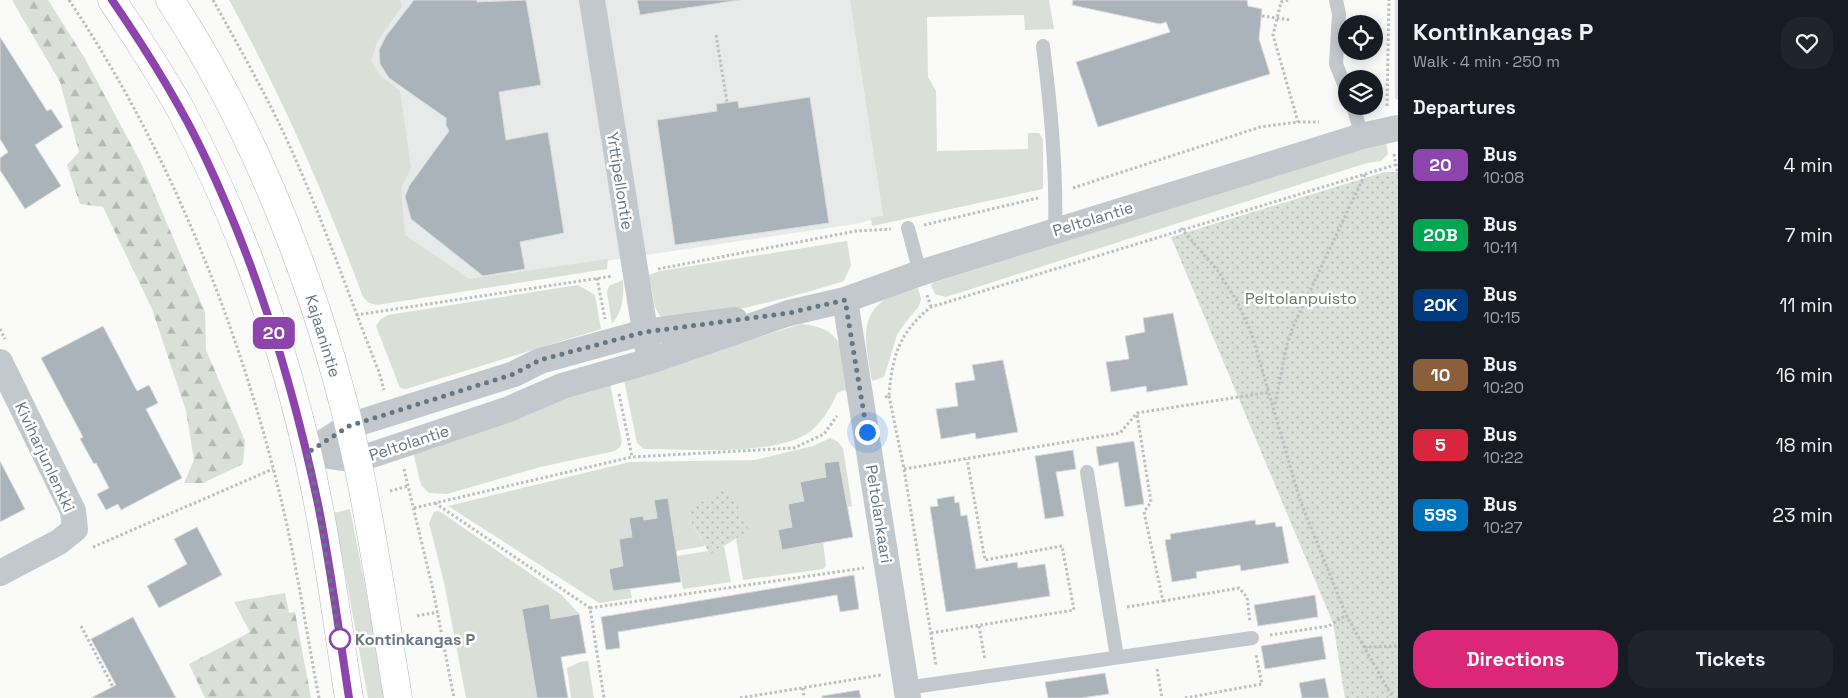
<!DOCTYPE html>
<html lang="en">
<head>
<meta charset="utf-8">
<style>
  :root { --surface:#171b24; --page:#20242c; --text:#f1f3f6; --muted:#9ea1a6; --accent:#db2777 }
  body { margin:0; font-family:"Space Grotesk",sans-serif; background:var(--page); color:var(--text); height:100vh; display:flex; flex-direction:column; font-size:19px; white-space:nowrap }
  * { box-sizing:border-box; margin:0 }
  p { font-size:16px; color:var(--muted) }
  .icon { flex:none; width:28px; height:28px; fill:none; stroke:currentColor; stroke-width:2; stroke-linecap:round; stroke-linejoin:round }
  .map { position:relative; flex:1; overflow:hidden }
  .sheet { display:flex; flex-direction:column; background:var(--surface); width:450px }
  .sheet>* { flex:none }
  .badge { padding:0 10px; border-radius:8px; font-size:18px; line-height:32px }
  .buttons { position:absolute; left:1338px; top:15px; display:grid; gap:10px }
  .buttons a { display:grid; place-items:center; width:45px; height:45px; border-radius:50%; background:var(--surface); box-shadow:0 2px 12px #0003; font-size:25px }
  .you { position:absolute; width:25px; height:25px; margin:-12px; border:4px solid #fff; border-radius:50%; background:#1a73e8; box-shadow:0 0 0 8px #1a73e833 }
  .map>.badge { position:absolute; translate:-50% -50%; box-shadow:0 0 0 2px #fff }
  h2 { padding:0 15px; font-size:19px; line-height:45px }
  .round { display:grid; place-items:center; flex:none; width:52px; height:52px; border-radius:20px; background:var(--page) }
  .overview { display:flex; align-items:center; justify-content:space-between; height:85px; padding:0 15px }
  h1 { font-size:24px; font-weight:700; line-height:38px }
  .cta { display:flex; gap:10px; margin-top:auto; padding:10px 15px }
  .cta a { flex:1; height:58px; border-radius:20px; background:var(--accent); color:#fff; font-size:20px; font-weight:700; line-height:58px; text-align:center }
  .cta a+a { background:var(--page); color:var(--text) }
  ul { padding:0; list-style:none }
  li { display:flex; align-items:center; gap:15px; height:70px; padding:0 15px }
  li div { flex:1 }
  li b { display:block; font-size:19px }
  li em { font-style:normal }
  li .badge { min-width:55px; font-weight:700; text-align:center }
  main { display:flex; flex:1; min-height:0 }
  .map>svg:first-child { display:block }
  .built { fill:#e8e9e9 }
  .grass { fill:#dadfd7 }
  .forest { fill:url(#forest-firs) }
  .park { fill:url(#park-dots) }
  .building { fill:#aab3b9; stroke:#dcdcda }
  .lines { fill:none; stroke-linecap:round; stroke-linejoin:round }
  .secondary-casing { stroke:#b3babf; stroke-width:29 }
  .path { stroke:#bbbfc2; stroke-width:3; stroke-dasharray:2.5 2.5; stroke-linecap:butt }
  .lane { stroke:#c3c8cc; stroke-width:14 }
  .street { stroke:#c3c8cc; stroke-width:26 }
  .secondary { stroke:#fff; stroke-width:28 }
  .line-casing { stroke:#fff; stroke-width:11 }
  .line { stroke:#8e44ad; stroke-width:8 }
  .walk { stroke:#657683; stroke-width:5; stroke-dasharray:0 9 }
  .stop-dot { fill:#fff; stroke:#8e44ad; stroke-width:2.5 }
  .labels { text-anchor:middle; dominant-baseline:central; stroke-width:5; stroke-linejoin:round; paint-order:stroke }
  .street-label { font-size:16px; fill:#657683; stroke:#fff }
  .park-label { font-size:16px; fill:#687a64; stroke:#fff }
  .stop-label { font-size:16px; font-weight:bold; fill:#657683; stroke:#fff; text-anchor:start }
</style>
</head>
<body>
<main>
<div class="map">
<svg width="1398" height="698" viewBox="0 0 1398 698">
  <defs>
    <pattern id="forest-firs" width="22" height="20" patternUnits="userSpaceOnUse" patternTransform="scale(1.25)"><rect width="22" height="20" fill="#dadfd7"/><path d="M5 1l3.5 6h-7zM16 11l3.5 6h-7z" fill="#b4b9b4"/></pattern>
    <pattern id="park-dots" width="8" height="8" patternUnits="userSpaceOnUse" patternTransform="scale(1.25)"><rect width="8" height="8" fill="#dadfd7"/><path d="M2 2h.1M6 6h.1" fill="none" stroke="#b4b9b4" stroke-width="1.8" stroke-linecap="round"/></pattern>
  </defs>
  <rect width="100%" height="100%" fill="#fafaf8"/>
  <path class="built" d="M340 0H850L883 217 855 224 390 293Z"/>
  <path class="grass" d="M229 0H400L402 6 377 42 371 61 379 74 400 91 411 168 401 189 405 235 469 279 608 259 607 269 377 305 369 303 363 297C325 195 282 96 229 0Z
    M850 0H1049L1054 29 1025 30 1024 15 927 17 928 77 936 91 937 151 1028 149V133H1039L1043 139V189L872 226 871 218 883 216Z
    M1395 0H1398V100L1395 98Z
    M1386 142 1388 154 1381 161 1367 163 946 297 935 294 931 285 933 283 1365 147Z
    M847 241 851 265 844 281C813 291 684 328 660 316L655 307 649 275 660 271Z
    M623 280C624 297 623 310 612 324L607 292 609 286Z
    M578 285 595 295 601 329 406 389 400 388 376 326 380 320 388 315Z
    M918 288 921 299 919 306 905 323 897 335 884 377 872 381C868 354 856 319 884 300 894 294 907 291 918 288Z
    M801 324C846 328 844 354 849 392L844 390 837 393C832 406 822 422 811 431 778 457 686 449 644 449L637 443 624 380Z
    M610 384 622 442 620 447 615 451 540 467 447 494 429 493 421 485 413 452 419 446Z
    M830 438 838 442 843 448 852 506 848 507 839 461 824 463 826 477 800 482 804 501 788 504 792 527 778 530 782 550 823 542 826 566 823 569 743 580 736 539 749 530 687 515 705 546 676 551 667 498 654 501 657 518 644 520 643 516 629 518 632 537 619 539 632 598 599 603 448 506 630 462 755 460 813 446Z
    M350 509 387 698H368L334 513Z
    M439 511 563 596 579 614 551 619 549 604 522 609 537 698H466L445 587 429 523 434 512Z
    M724 546 731 582 683 589 677 556 708 551 710 553Z
    M588 661 594 698H571L567 668 580 662Z"/>
  <path class="forest" d="M12 0H48L84 57 142 165 205 312 206 350 245 441 243 464 203 483H184L194 460 186 411 152 309 103 207 80 204 67 165 79 152 60 82Z
    M285 593 289 613 295 612 311 698H205L189 664 250 632 234 602Z"/>
  <path class="park" d="M1385 172H1398V698H1345L1333 623 1171 237Z
    M723 490 732 494 749 531 710 554 687 515 694 506Z"/>
  <path class="building" d="M414 0H477V2L526 0 541 85 499 92 506 140 548 132 564 233 520 242 525 269 483 276 411 219 405 197 409 186 449 131 446 125V118L389 78 380 64 379 50 386 36Z
    M637 0H740L640 15Z
    M1073 0H1247L1248 6 1262 9 1259 39 1270 74 1098 127 1076 62 1170 32 1166 22 1160 24 1072 5Z
    M0 37 47 111 51 109 63 127 35 145 61 186 25 209 0 170V158L8 152 0 139Z
    M810 97 829 223 675 245 657 120 717 111 716 104 738 101 739 108Z
    M1173 313 1188 385 1147 392 1146 386 1111 392 1106 362 1129 359 1125 336 1145 332 1143 318Z
    M103 326 137 391 149 385 158 403 146 409 182 478 121 510 118 504 106 510 97 494 109 488 96 463 94 464 80 439 83 437 41 358Z
    M1003 360 1018 432 976 439 975 433 941 439 936 409 958 406 955 383 975 380 972 365Z
    M1134 441 1144 504 1125 507 1118 462 1099 466 1096 447Z
    M1073 450 1076 469 1056 472 1064 516 1045 519 1035 456Z
    M0 461 25 509 0 522Z
    M839 461 853 537 782 550 778 530 792 527 788 504 804 501 800 482 826 477 824 463Z
    M954 496 955 503 959 502 961 516 967 515 976 569 1017 562 1018 568 1045 564 1050 596 946 612 930 507 938 506 937 499Z
    M668 498 681 582 613 591 609 569 623 566 619 539 632 537 629 518 643 516 644 520 657 518 654 500Z
    M1255 520 1256 525 1275 522 1276 527 1282 526 1289 563 1241 571 1240 565 1196 572 1197 578 1172 582 1165 540 1171 539 1170 534Z
    M197 527 222 575 159 608 147 586 187 564 174 539Z
    M854 575 859 609 840 612 837 595 618 632 620 648 606 650 601 617Z
    M1315 595 1318 617 1258 626 1254 605Z
    M549 604 551 619 579 614 586 653 561 657 568 698H537L522 609Z
    M133 617 176 698H91L116 685 91 639Z
    M1322 636 1326 659 1265 669 1261 646Z
    M1105 673 1109 694 1081 698H1048L1045 682Z
    M1325 678 1329 698H1302L1299 683Z
    M859 690 861 698H822V696Z"/>
  <g class="lines">
    <defs>
      <path id="secondary" d="M112 0C136 37 161 73 182 112 247 235 293 371 319 508 331 571 339 635 349 698
        M170 0C258 133 323 304 357 460 374 538 385 619 398 698"/>
    </defs>
    <use href="#secondary" class="secondary-casing"/>
    <path class="path" d="M69 0C172 154 242 333 284 512 298 573 307 636 319 698
      M213 0C238 45 264 91 286 138 321 214 348 294 379 372L384 390
      M1288 0 1281 2 1273 35 1298 122
      M1262 16 1291 20
      M716 35 727 102
      M1387 106 1389 0
      M1394 154 1398 175
      M1073 188 1260 127 1298 122H1319
      M924 225 1038 198
      M1181 228 1217 270 1237 301 1252 335 1300 500 1346 615 1393 698
      M658 269 856 231 891 229
      M597 278 605 319
      M927 295 931 307
      M356 315 613 276
      M0 329 5 339
      M619 394 632 457
      M889 396 904 469 936 665
      M885 397 889 396C892 357 899 332 931 307L1398 164
      M1275 404 1287 344 1293 327 1365 174
      M404 469 433 590 454 698
      M904 469 1120 433 1137 413 1270 392
      M390 491 408 486
      M435 503 590 608 604 698
      M414 508 632 457 794 448 824 434 837 416
      M93 547 273 469
      M1163 601 1239 588 1247 597 1250 622
      M1127 607 1163 601 1144 512 1151 502 1137 414
      M590 608 864 568
      M417 616 438 612
      M81 626 113 687
      M979 626 985 660
      M931 633 1074 610 1062 546 985 560 967 459
      M1270 635 1329 626 1346 615
      M1364 647 1398 646
      M1157 669 1162 698
      M803 688 804 698
      M740 698 881 675
      M1185 698 1262 684 1256 655"/>
    <path class="lane" d="M1336 0 1339 14 1336 64 1346 89
      M1043 46C1051 108 1057 169 1055 231
      M1353 106 1362 136
      M908 228 920 273
      M1087 472 1117 657
      M906 688 1252 638"/>
    <path class="street" d="M592 0 648 350
      M845 300 908 698
      M0 362 73 511 75 529 59 542 0 573
      M307 453 357 460 509 409 562 386 650 361 789 313 845 300 920 273 1362 136 1398 128
      M307 453 349 426 514 374 540 361 645 332 735 320"/>
    <use href="#secondary" class="secondary"/>
  </g>
  <g class="lines">
    <defs>
      <path id="line" d="M112 0C147 51 180 103 206 159 258 269 293 385 318 504 331 568 339 633 349 698"/>
    </defs>
    <use href="#line" class="line-casing"/>
    <use href="#line" class="line"/>
    <path class="walk" d="M340 639V641L318 506 307 453 349 426 514 374 540 360 645 332 789 313 845 300 867 432"/>
  </g>
  <circle class="stop-dot" cx="340" cy="639" r="10"/>
  <g class="labels">
    <g class="street-label">
      <text transform="translate(620 181) rotate(81)">Yrttipellontie</text>
      <text transform="translate(1093 219) rotate(-17)">Peltolantie</text>
      <text transform="translate(323 336) rotate(73)">Kajaanintie</text>
      <text transform="translate(409 443) rotate(-18)">Peltolantie</text>
      <text transform="translate(45 457) rotate(65)">Kiviharjunlenkki</text>
      <text transform="translate(879 514) rotate(81)">Peltolankaari</text>
    </g>
    <g class="park-label">
      <text x="1301" y="298">Peltolanpuisto</text>
    </g>
    <g class="stop-label">
      <text x="355" y="639">Kontinkangas P</text>
    </g>
  </g>
</svg>
<div class="buttons">
<a><svg class="icon" aria-label="locate" viewBox="0 0 24 24"><circle cx="12" cy="12" r="6"/><path d="M12 2v4M12 18v4M2 12h4M18 12h4"/></svg></a>
<a><svg class="icon" aria-label="layers" viewBox="0 0 24 24"><path d="M12 4l9 5-9 5-9-5zM3 14l9 5 9-5"/></svg></a>
</div>
<div class="you" style="left:867px;top:432px"></div>
<b class="badge" style="left:274px;top:333px;background:#8e44ad;color:#fff">20</b>
</div>
<section class="sheet">
<div class="overview"><div><h1>Kontinkangas P</h1><p>Walk · 4 min · 250 m</p></div><a class="round"><svg class="icon" aria-label="heart" viewBox="0 0 24 24"><path d="M12 20l-8-8c-3-5 5-10 8-4 3-6 11-1 8 4z"/></svg></a></div>
<h2>Departures</h2>
<ul>
<li><span class="badge" style="background:#8e44ad;color:#fff">20</span><div><b>Bus</b><p>10:08</p></div><em>4 min</em></li>
<li><span class="badge" style="background:#00a651;color:#fff">20B</span><div><b>Bus</b><p>10:11</p></div><em>7 min</em></li>
<li><span class="badge" style="background:#003b80;color:#fff">20K</span><div><b>Bus</b><p>10:15</p></div><em>11 min</em></li>
<li><span class="badge" style="background:#8b5e3c;color:#fff">10</span><div><b>Bus</b><p>10:20</p></div><em>16 min</em></li>
<li><span class="badge" style="background:#d7263d;color:#fff">5</span><div><b>Bus</b><p>10:22</p></div><em>18 min</em></li>
<li><span class="badge" style="background:#0072bc;color:#fff">59S</span><div><b>Bus</b><p>10:27</p></div><em>23 min</em></li>
</ul>
<div class="cta"><a>Directions</a><a>Tickets</a></div>
</section>
</main>
</body>
</html>
